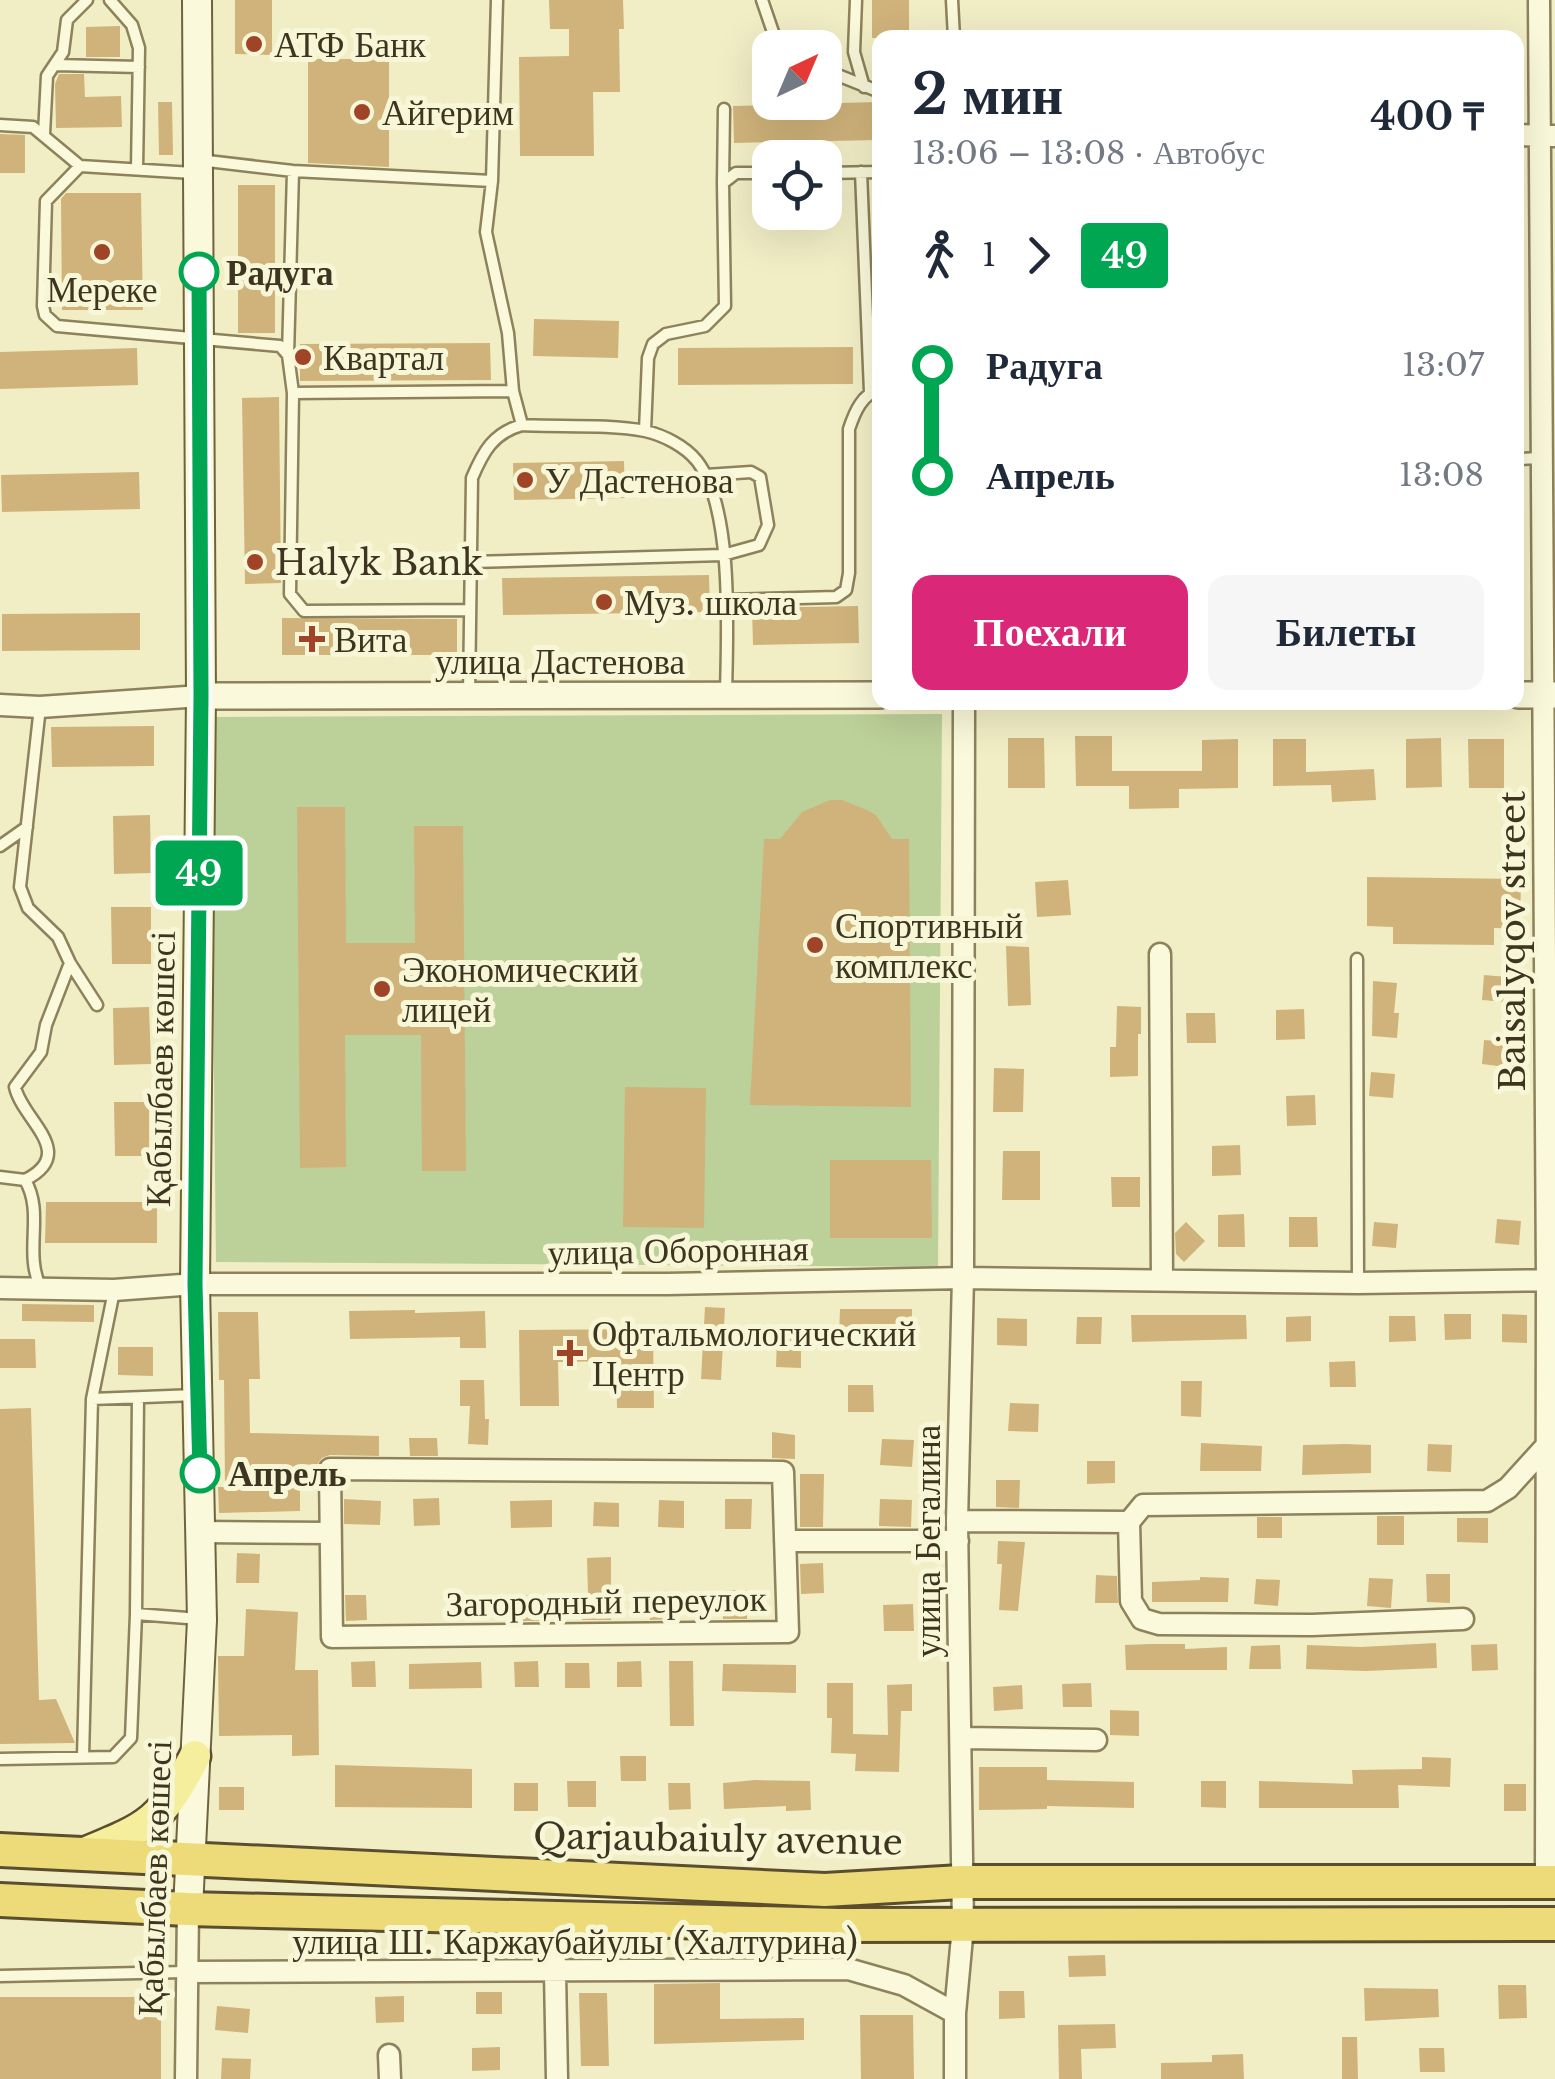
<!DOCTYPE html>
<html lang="ru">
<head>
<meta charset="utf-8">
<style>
  :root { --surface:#fff; --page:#f6f6f7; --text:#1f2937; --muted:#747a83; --accent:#db2777 }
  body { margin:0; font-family:"Libre Baskerville",serif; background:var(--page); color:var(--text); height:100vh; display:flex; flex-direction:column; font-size:38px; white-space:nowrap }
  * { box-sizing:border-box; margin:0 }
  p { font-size:32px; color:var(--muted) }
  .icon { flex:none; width:55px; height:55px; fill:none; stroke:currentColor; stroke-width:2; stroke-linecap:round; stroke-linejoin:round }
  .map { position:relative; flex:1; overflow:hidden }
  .details { position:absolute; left:872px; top:30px; width:652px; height:680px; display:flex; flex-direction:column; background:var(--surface); border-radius:20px; box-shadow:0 10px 40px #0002 }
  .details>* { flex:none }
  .badge { padding:0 20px; border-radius:8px; font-size:35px; line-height:65px }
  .needle { width:65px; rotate:44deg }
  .controls { position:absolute; left:752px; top:30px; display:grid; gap:20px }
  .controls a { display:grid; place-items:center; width:90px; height:90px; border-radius:20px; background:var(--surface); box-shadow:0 10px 40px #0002; font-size:50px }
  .map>.badge { position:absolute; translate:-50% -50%; box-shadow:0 0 0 5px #fff }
  .legs { display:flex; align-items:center; gap:15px; height:110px; padding:0 40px; font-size:32px }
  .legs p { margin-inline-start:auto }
  .summary { display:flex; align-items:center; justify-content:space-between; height:170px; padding:0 40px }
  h1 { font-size:55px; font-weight:700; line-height:75px }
  .primary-button { display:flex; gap:20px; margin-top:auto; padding:20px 40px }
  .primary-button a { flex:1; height:115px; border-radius:20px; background:var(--accent); color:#fff; font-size:40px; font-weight:700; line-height:115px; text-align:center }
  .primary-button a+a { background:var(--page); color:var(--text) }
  ul { padding:0 40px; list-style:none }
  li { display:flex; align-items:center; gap:35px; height:110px; font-size:38px }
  li i { display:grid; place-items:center; width:15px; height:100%; margin:0 12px; background:currentColor }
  li i::after { content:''; width:25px; height:25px; margin:-12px; border:8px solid; border-radius:50%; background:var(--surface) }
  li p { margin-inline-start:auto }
  li:first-child i { background:linear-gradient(#0000 50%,currentColor 0) }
  li:last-child i { background:linear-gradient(currentColor 50%,#0000 0) }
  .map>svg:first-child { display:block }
  .green { fill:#bcd099 }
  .building { fill:#d0b37b }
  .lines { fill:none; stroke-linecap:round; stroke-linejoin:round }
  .service-casing { stroke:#8d825b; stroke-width:15 }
  .minor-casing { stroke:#8d825b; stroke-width:25 }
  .tertiary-casing { stroke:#8d825b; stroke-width:30 }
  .secondary-casing { stroke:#6f633e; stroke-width:32 }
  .primary-casing { stroke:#5b4e2f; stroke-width:35 }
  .trunk-casing { stroke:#5b4e2f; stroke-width:38 }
  .service { stroke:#faf9db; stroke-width:10 }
  .minor { stroke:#faf9db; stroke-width:20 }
  .tertiary { stroke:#faf9db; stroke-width:25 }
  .secondary { stroke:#faf9db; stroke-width:28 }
  .primary { stroke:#f5ef9d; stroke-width:30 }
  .trunk { stroke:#ecdb78; stroke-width:32 }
  .line-1-casing { stroke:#fff; stroke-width:22 }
  .line-1 { stroke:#00a651; stroke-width:15 }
  .poi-dot { fill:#a04428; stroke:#f7f6d7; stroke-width:4 }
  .stop-1-dot { fill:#fff; stroke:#00a651; stroke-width:5 }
  .labels { text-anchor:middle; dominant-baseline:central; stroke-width:10; stroke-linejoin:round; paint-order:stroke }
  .poi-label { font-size:35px; fill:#3d351f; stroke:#f7f6d7; text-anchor:start }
  .stop-label { font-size:35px; font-weight:bold; fill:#3d351f; stroke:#f7f6d7; text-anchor:start }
  .street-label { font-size:35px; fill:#3d351f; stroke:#f7f6d7 }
</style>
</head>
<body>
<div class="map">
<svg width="1555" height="2079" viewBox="0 0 1555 2079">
  <rect width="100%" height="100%" fill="#f1eec6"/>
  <path class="green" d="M942 714 938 1267 216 1262 210 717Z"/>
  <path class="building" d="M235 0H272V55L235 54Z
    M549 0H623L624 29H619L620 92H593L594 156H520L519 57 569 56V29H550Z
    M872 0H909V38H872Z
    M120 26V57H86V27Z
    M308 59H389V167L308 163Z
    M59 74H84L85 97 121 96 122 127 56 128 55 84Z
    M158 102H172L173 155H159Z
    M876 102 877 140 734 143 733 106Z
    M0 134 25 135V173H0Z
    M238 185H275V333H238Z
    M66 193H141L143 310H62L61 199Z
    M534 319 619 321 618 358 533 356Z
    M490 343 491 380 300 381V344Z
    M853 347V384L678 385V348Z
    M137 348 138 385 0 389V352Z
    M279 397 281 583 245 584 242 398Z
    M624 461 625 498 514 500 513 463Z
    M139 472 140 509 2 512 1 475Z
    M709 575 710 612 503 615 502 578Z
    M858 606 859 643 753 645 752 608Z
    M140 613V650L2 651V614Z
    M282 618 457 619V655H282Z
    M154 726V766L52 767 51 727Z
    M1075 736H1112V771H1202V740L1238 739V788L1179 789V808L1129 809V786H1076Z
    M1008 738H1044L1045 788H1008Z
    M1441 738 1442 787 1406 788V739Z
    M1273 739H1306V772L1374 769 1376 800 1332 802 1331 785 1273 786Z
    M1468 739H1504V788H1469Z
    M830 800H842L867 810 876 815 892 839H909L911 1107 750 1105 764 839H780L802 812Z
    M297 807H345L346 943H415L414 826H463L466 1171H422L421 1035H345L346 1167 300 1168Z
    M150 815 151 873 114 874 113 816Z
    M1367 877 1521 879 1520 929 1494 928V945L1393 944V927L1367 926Z
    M1068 880 1071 915 1037 917 1035 882Z
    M111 907H151V964H112Z
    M1006 946 1029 947 1031 1005 1008 1006Z
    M1484 975 1508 977 1506 1002 1482 1000Z
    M1373 981 1397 983 1394 1013H1399L1397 1038 1372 1036Z
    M1117 1006 1141 1007V1034H1138V1076L1110 1077V1047H1116Z
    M149 1007 151 1064 114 1065 113 1008Z
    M1304 1009 1305 1039 1276 1040V1010Z
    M1186 1013H1215L1216 1043H1187Z
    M1484 1040 1509 1042 1506 1067 1482 1064Z
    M994 1068 1024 1069 1023 1112H993Z
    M1371 1072 1395 1074 1393 1098 1369 1096Z
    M625 1087 706 1088 704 1228 623 1227Z
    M1315 1095 1316 1125 1287 1126 1286 1096Z
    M114 1102H149V1156H115Z
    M1240 1145 1241 1175 1212 1176V1146Z
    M1003 1151H1040V1200H1002Z
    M830 1160H931L932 1238H830Z
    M1111 1177H1140V1207H1112Z
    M46 1202H157V1243H45Z
    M1244 1214 1245 1247H1218V1215Z
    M1289 1217H1317L1318 1247H1289Z
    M1497 1219 1521 1221 1519 1245 1495 1243Z
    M1186 1222 1205 1241 1184 1262 1176 1254 1175 1233Z
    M1374 1222 1398 1224 1396 1248 1372 1246Z
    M22 1304 94 1305V1322L22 1321Z
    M705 1307 725 1308 721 1380 701 1379Z
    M840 1309H912V1334L839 1336Z
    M415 1310V1313L485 1311 486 1348H460V1337L350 1339 349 1311Z
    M218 1312H258L260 1379H249L250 1433 379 1436V1456L330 1455 322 1458 317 1465 300 1464V1511L219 1513 218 1487H225L224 1380H219Z
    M1444 1314H1471V1339L1445 1340Z
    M1502 1314 1527 1315V1343L1502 1342Z
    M1131 1315H1246L1247 1339 1132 1342Z
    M1311 1316V1341L1286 1342V1317Z
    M1389 1316H1415L1416 1341 1389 1342Z
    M1077 1317H1102L1101 1344H1076Z
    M997 1318 1027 1319V1346L997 1345Z
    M653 1329 654 1408H617L616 1361 558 1362 559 1406H520L519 1330Z
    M777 1337 801 1338V1368L776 1367Z
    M0 1339H35L36 1368H0Z
    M118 1347H153V1376L118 1375Z
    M1355 1361 1356 1387H1330L1329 1362Z
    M460 1380H484L485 1419H489L488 1445 468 1444 470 1406H460Z
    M1181 1381H1202L1201 1417 1181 1416Z
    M848 1385H873L874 1412H848Z
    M1010 1403 1039 1404 1038 1432 1008 1431Z
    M31 1408 39 1700 56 1699 75 1743 0 1744V1409Z
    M772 1432 795 1435V1459L772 1458Z
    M409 1438H437L438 1456H410Z
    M882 1439 914 1440 912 1467 880 1465Z
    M1201 1443 1262 1446 1261 1471H1200Z
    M1346 1444 1371 1445V1473L1302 1475 1303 1445Z
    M1428 1444 1452 1445 1451 1472 1427 1471Z
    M1087 1461H1115V1483L1087 1484Z
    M800 1474H824L823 1527H800Z
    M996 1480H1020L1019 1508 996 1507Z
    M439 1498 440 1525 414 1526 413 1499Z
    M344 1499 381 1501 380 1525 344 1524Z
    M725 1499H752L751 1529H725Z
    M880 1499 912 1500 911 1527 879 1526Z
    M552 1500V1527L511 1528 510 1501Z
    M659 1500 684 1501V1528L658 1527Z
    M594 1502 619 1503V1527L593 1526Z
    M1377 1516H1404V1545H1377Z
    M1257 1517H1282V1538H1257Z
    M1457 1518H1488V1543L1457 1542Z
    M998 1541 1025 1542 1018 1611 999 1610 1002 1564H997Z
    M237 1553 260 1554 259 1583H236Z
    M611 1557V1620H582L583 1595H588L587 1558Z
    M823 1563 824 1593 801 1594 800 1564Z
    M1426 1574H1450V1603L1427 1602Z
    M1096 1575 1117 1576 1118 1603H1095Z
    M1200 1577 1229 1578 1228 1602H1152V1582L1200 1580Z
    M1369 1578 1393 1579 1391 1608 1367 1606Z
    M1256 1579 1280 1580 1278 1606 1254 1604Z
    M723 1590H747V1619H723Z
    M675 1592 676 1619 650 1620 648 1593Z
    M345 1595H366L367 1620 346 1621Z
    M544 1595 545 1621H515L514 1596Z
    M913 1604 914 1631H884L883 1605Z
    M246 1609 298 1612 295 1670H318L319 1755 292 1756V1735L219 1736 218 1656H244Z
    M1436 1643 1437 1668 1366 1671 1306 1669 1307 1645 1361 1647Z
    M1150 1644H1185V1649L1227 1647V1670H1126L1125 1645Z
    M1497 1644 1498 1670 1472 1671 1471 1645Z
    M1280 1645 1281 1669H1249L1251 1646Z
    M375 1661 376 1687H352L351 1662Z
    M538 1661 539 1687H515L514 1662Z
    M641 1661 642 1687H617V1662Z
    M669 1661H693L694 1726H670Z
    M481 1662 482 1688 409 1689V1664Z
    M565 1663H589L590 1688H565Z
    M723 1664 796 1665V1693L722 1691Z
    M827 1683H853V1734L888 1735 887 1685 912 1684V1711H901L899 1772 855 1771 856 1754 831 1753 832 1718H827Z
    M1091 1683 1092 1707H1063L1062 1684Z
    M1022 1685 1023 1709 994 1711 993 1687Z
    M1110 1710 1139 1711V1736L1110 1735Z
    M620 1756H646V1781H621Z
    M1422 1757 1451 1758 1450 1787 1398 1785 1399 1808H1259V1781L1353 1784 1352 1770 1422 1769Z
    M335 1765 472 1769V1808L335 1807Z
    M979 1767H1047V1780L1134 1782V1808L1047 1806V1809L979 1810Z
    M755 1780 810 1781 811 1810 786 1811V1806L724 1809 723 1783Z
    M567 1781H596V1807H568Z
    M1201 1781H1226V1808L1201 1807Z
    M514 1783H538V1811H514Z
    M668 1783H690L691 1809 669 1810Z
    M1504 1784H1526V1811H1504Z
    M219 1787H244V1810H219Z
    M1105 1955 1106 1976 1069 1977 1068 1956Z
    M720 1983V2019L804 2018V2040L654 2044V1984Z
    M1498 1985H1526L1527 2018 1499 2019Z
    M1364 1988 1438 1989 1439 2017 1365 2021Z
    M999 1991H1024L1025 2018 999 2019Z
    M476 1992H502V2014H476Z
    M579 1993H607L609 2066H581Z
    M404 1996V2022L376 2023 375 1997Z
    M0 1997H161V2079H0Z
    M217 2006 250 2009 248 2033 215 2030Z
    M860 2015H913L914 2079H861Z
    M1115 2024 1116 2048 1081 2049 1082 2079H1059L1058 2025Z
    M1342 2037H1357L1358 2079H1342Z
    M500 2047V2070L472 2071V2048Z
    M1419 2048H1444L1445 2072H1420Z
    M1243 2054 1244 2079H1161V2063L1212 2062V2055Z
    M222 2058 251 2059 250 2079H221Z"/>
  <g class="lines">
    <defs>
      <path id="service" d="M110 0 132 25 139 48 137 169
        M497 0 492 181 486 232 508 333 513 391 522 425
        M762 0 774 35 784 48
        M856 0 854 52 864 87
        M952 0 954 38
        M56 65 139 67
        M825 70 880 92
        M0 125 33 127 80 166
        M44 134 47 76 63 52 67 20 87 0
        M199 160 293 171 492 181
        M861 172 870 392
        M193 173 80 166 46 201 43 306 45 315 57 326 280 346 288 355 293 393 290 594 304 611 470 610
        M825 173 880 172
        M723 183 724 109
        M288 355 293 171
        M293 393 513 391
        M645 431 648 358 653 344 666 334 705 326 725 306 723 183 736 173H770
        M1518 459 1541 458
        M471 562 723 555 759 545 768 525 760 477 751 472 706 475
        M727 600 836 597 846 590 849 573V429C855 411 862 395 880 388
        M469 696 472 478C483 452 493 433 522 425 559 427 609 424 645 431 663 435 685 446 697 461 734 509 727 634 726 694
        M40 707 20 887 28 908 58 937 70 963 97 1005
        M0 846 27 827
        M1357 959 1358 1283
        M0 1177 25 1180C45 1214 23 1251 41 1289
        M25 1180C79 1153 22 1120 15 1087L41 1052 46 1025 70 963
        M92 1399 196 1395
        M136 1614 200 1619
        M83 1757 92 1399 114 1291
        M0 1759 113 1757 131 1738 136 1614 138 1398
        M0 1976 186 1972"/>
      <path id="minor" d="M1539 0 1547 1280 1546 1882
        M1518 135 1555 136
        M0 705 40 707 201 696
        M1160 954 1162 1280
        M0 1288 114 1290 195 1284H668L963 1278 1358 1283 1555 1280
        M330 1469 783 1472 788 1632 332 1637Z
        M957 1521 1129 1522 1143 1505 1487 1501 1508 1488 1548 1444
        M1129 1522 1131 1601 1142 1619 1159 1624 1312 1625 1463 1619
        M201 1532 329 1533
        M785 1541H958
        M962 1738 1096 1740
        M554 1919 557 2079
        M186 1972 848 1969 904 1985 955 2013
        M389 2055 390 2079
        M186 2079 188 1909
        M955 2079V2013L963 1926 957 1521 963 1278 964 702"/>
      <path id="tertiary" d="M1518 695H1555
        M201 696 880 695"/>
      <path id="secondary" d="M188 1909 202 1620 195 1284 201 696 197 0"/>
      <path id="primary" d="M82 1854C150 1826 160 1823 195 1756"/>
      <path id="trunk" d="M0 1850 825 1890 961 1882H1555
        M0 1900 188 1909 838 1925 1555 1924"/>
    </defs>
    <use href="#service" class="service-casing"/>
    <use href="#minor" class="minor-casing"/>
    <use href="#tertiary" class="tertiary-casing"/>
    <use href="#secondary" class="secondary-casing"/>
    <use href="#primary" class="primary-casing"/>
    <use href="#trunk" class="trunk-casing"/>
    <use href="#service" class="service"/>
    <use href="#minor" class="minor"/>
    <use href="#tertiary" class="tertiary"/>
    <use href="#secondary" class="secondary"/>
    <use href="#primary" class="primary"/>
    <use href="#trunk" class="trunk"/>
  </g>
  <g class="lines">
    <defs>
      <path id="line-1" d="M199 272 201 696 195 1284 200 1473"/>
    </defs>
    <use href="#line-1" class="line-1-casing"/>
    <use href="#line-1" class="line-1"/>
  </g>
  <g class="poi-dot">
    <circle cx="254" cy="44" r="10"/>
    <circle cx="362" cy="112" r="10"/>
    <circle cx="102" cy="252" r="10"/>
    <circle cx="303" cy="357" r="10"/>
    <circle cx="525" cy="480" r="10"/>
    <circle cx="255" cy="562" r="10"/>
    <circle cx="604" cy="602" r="10"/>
    <path d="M307 624h10v10h10v10h-10v10h-10v-10h-10v-10h10z"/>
    <circle cx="815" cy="945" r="10"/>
    <circle cx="382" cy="989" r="10"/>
    <path d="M565 1338h10v10h10v10h-10v10h-10v-10h-10v-10h10z"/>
  </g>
  <g class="stop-1-dot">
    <circle cx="199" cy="272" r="18"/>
    <circle cx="200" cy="1473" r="18"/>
  </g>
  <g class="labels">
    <g class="poi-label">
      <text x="274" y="44">АТФ Банк</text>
      <text x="382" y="112">Айгерим</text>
      <text x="102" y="289" text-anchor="middle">Мереке</text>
      <text x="323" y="357">Квартал</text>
      <text x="545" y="480">У Дастенова</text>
      <text x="275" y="562">Halyk Bank</text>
      <text x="624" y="602">Муз. школа</text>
      <text x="334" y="639">Вита</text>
      <text x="835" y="925">Спортивный<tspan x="835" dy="40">комплекс</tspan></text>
      <text x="402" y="969">Экономический<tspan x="402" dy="40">лицей</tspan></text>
      <text x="592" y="1333">Офтальмологический<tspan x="592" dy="40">Центр</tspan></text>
    </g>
    <g class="stop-label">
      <text x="226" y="272">Радуга</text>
      <text x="228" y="1473">Апрель</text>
    </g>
    <g class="street-label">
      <text x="560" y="661">улица Дастенова</text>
      <text transform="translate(1512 941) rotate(-90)">Baisalyqov street</text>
      <text transform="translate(160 1069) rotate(-89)">Қабылбаев көшесі</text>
      <text transform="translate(678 1250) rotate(-1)">улица Оборонная</text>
      <text transform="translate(927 1541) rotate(-90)">улица Бегалина</text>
      <text transform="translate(606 1601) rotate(-1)">Загородный переулок</text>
      <text transform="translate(718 1839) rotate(1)">Qarjaubaiuly avenue</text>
      <text transform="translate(154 1878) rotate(-88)">Қабылбаев көшесі</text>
      <text x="575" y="1941">улица Ш. Каржаубайулы (Халтурина)</text>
    </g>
  </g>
</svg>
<div class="controls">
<a><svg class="needle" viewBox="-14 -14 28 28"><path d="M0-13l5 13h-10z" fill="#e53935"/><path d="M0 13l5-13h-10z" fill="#747a83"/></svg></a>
<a><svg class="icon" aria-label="locate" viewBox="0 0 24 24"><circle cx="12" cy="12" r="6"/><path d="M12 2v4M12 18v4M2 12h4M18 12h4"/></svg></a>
</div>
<b class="badge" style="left:199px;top:873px;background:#00a651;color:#fff">49</b>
<section class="details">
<div class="summary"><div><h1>2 мин</h1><p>13:06 – 13:08 · Автобус</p></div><b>400 ₸</b></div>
<div class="legs"><svg class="icon" aria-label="walk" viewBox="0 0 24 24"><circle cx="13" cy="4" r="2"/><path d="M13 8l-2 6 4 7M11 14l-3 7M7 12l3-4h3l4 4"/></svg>1<svg class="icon" aria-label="forward" viewBox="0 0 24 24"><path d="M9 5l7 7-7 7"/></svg><b class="badge" style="background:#00a651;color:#fff">49</b></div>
<ul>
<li><i style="color:#00a651"></i><b>Радуга</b><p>13:07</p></li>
<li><i style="color:#00a651"></i><b>Апрель</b><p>13:08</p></li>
</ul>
<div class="primary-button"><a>Поехали</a><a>Билеты</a></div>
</section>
</div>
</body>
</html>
